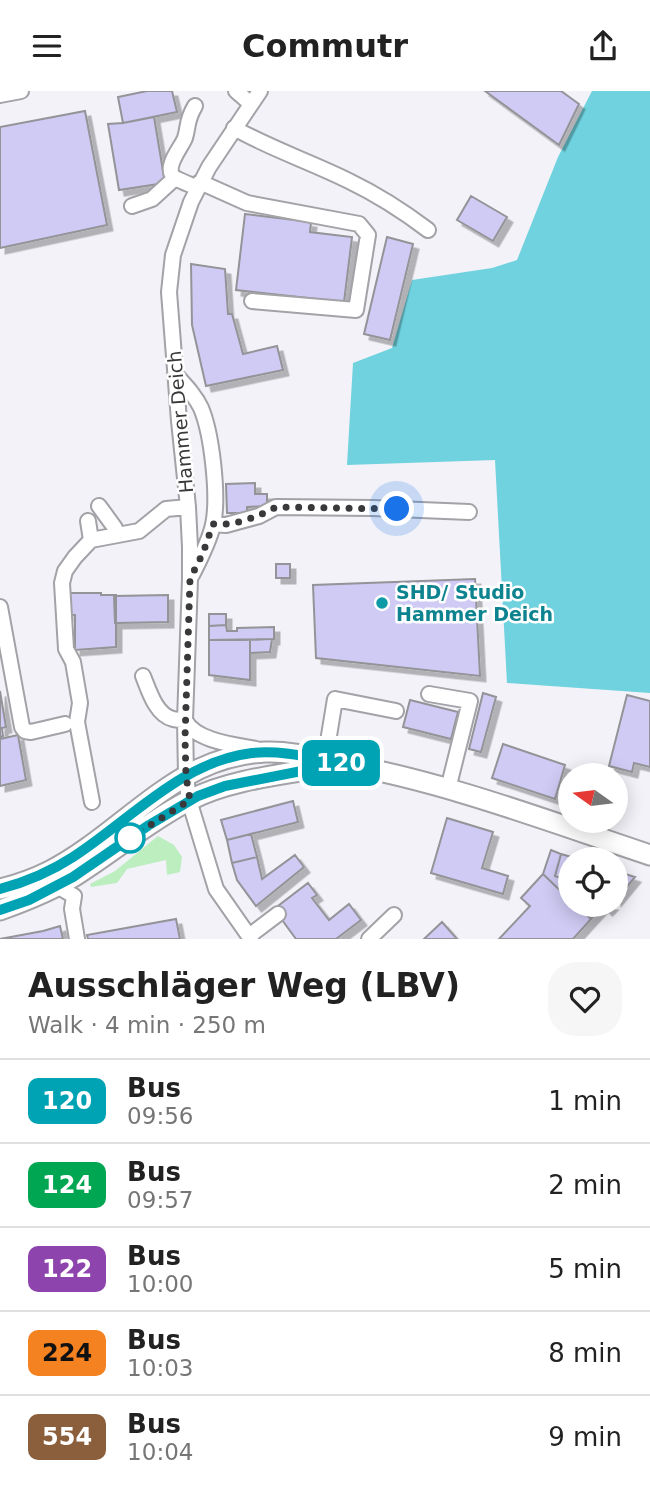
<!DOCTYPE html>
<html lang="en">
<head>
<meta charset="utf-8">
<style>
  :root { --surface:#fff; --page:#f6f6f6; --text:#222; --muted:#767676; --line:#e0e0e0 }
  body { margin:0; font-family:"DejaVu Sans",sans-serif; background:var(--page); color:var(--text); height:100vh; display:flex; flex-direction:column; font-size:26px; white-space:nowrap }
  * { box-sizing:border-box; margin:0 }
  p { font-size:23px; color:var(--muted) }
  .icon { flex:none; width:38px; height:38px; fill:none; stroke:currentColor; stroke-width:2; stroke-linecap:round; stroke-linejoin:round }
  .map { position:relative; height:848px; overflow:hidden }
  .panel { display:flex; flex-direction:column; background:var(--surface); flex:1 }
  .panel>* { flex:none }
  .badge { padding:0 14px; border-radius:10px; font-size:24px; line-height:46px }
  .needle { width:46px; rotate:284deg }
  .fabs { position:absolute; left:558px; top:672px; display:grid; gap:14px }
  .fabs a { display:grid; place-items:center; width:70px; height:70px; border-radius:50%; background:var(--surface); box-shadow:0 4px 18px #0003; font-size:35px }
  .you { position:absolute; width:35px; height:35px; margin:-18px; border:5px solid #fff; border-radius:50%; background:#1a73e8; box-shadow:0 0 0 10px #1a73e833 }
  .map>.badge { position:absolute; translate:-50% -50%; box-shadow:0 0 0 4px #fff }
  .round { display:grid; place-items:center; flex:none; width:74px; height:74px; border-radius:28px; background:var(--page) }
  .head { display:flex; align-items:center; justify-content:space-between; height:119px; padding:0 28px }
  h1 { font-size:33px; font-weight:700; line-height:52px }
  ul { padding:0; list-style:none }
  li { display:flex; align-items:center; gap:21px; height:84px; padding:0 28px; border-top:2px solid var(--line) }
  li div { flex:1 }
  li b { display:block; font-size:26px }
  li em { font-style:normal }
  li .badge { min-width:77px; font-weight:700; text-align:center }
  header { display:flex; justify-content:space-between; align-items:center; height:91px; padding:0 28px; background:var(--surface); font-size:32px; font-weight:700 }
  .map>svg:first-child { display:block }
  .green { fill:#bceec0 }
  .water { fill:#6fd2de }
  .building { fill:#cfcbf4; stroke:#939398; stroke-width:2; filter:url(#shadow) }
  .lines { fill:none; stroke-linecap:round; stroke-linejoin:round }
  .minor-casing { stroke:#a2a2a7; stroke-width:18 }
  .major-casing { stroke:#a2a2a7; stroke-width:23 }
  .minor { stroke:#fff; stroke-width:14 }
  .major { stroke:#fff; stroke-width:19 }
  .line-casing { stroke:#fff; stroke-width:16 }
  .line { stroke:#00a3b4; stroke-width:10 }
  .walk { stroke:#39393b; stroke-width:7; stroke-dasharray:0 12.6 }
  .culture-dot { fill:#0f9aa8; stroke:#fff; stroke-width:2.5 }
  .stop-dot { fill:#fff; stroke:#00a3b4; stroke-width:3.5 }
  .labels { text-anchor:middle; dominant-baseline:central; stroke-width:5; stroke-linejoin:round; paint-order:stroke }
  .street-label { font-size:19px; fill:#39393b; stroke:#fff }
  .culture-label { font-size:19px; font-weight:bold; fill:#0d838f; stroke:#fff; text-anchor:start }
</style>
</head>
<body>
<header><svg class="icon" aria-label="menu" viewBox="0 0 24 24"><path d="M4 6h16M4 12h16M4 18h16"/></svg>Commutr<svg class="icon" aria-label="share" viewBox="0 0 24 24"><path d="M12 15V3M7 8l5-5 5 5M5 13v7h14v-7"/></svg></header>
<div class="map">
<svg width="650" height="848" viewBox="0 0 650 848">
  <defs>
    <filter id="shadow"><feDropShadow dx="5.5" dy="5.5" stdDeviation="0" flood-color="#0004"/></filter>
  </defs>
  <rect width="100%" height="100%" fill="#f3f2f8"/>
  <path class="green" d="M158 745 174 754 182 766 180 781 167 784 166 769 127 778 117 792 91 796 90 793 115 780Z"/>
  <path class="water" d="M592 0H650V602L507 592 495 369 347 374 353 272 392 257 412 189 492 177 517 169 558 66Z"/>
  <path class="building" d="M147 0H172L177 21 123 32 118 6Z
    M485 0H561L579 13 559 54Z
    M85 20 107 134 0 157V36Z
    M154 26 165 92 119 99 108 33 123 32Z
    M471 105 507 126 493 150 457 129Z
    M245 123 311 131 310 141 352 146 344 211 236 199Z
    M387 146 413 153 390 249 364 243Z
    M191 173 225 178 228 223H232L243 263 277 255 283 279 206 295 192 234Z
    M255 392V403H267V415L247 416V422H227L226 393Z
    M276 473H290V487H276Z
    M475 488 480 585 316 567 313 494Z
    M69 502H101V504H116V556L75 559V524H69Z
    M168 504V531L115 532 114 505Z
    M209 523H226V534L209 535Z
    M226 534 227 540H237V537L274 536V548L209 549V535Z
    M272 548 270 561 250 562V549Z
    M209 549H250V589L209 584Z
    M0 600 6 636 2 637 3 645 0 646Z
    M483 602 496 606 481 661 469 658Z
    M627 604 650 610V676L634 672 632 681 609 675Z
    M410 609 458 621 451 648 403 636Z
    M18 644 26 689 0 695V648Z
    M503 653 565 674 555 708 492 687Z
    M293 710 298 731 227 749 221 729Z
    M447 727 493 741 482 777 508 785 503 803 431 782Z
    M251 743 257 766 232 772 227 749Z
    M551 759 561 763 555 785 570 790V809L543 783Z
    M561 763 578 768H570V790L555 785Z
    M295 764 304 776 256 815 237 789 232 772 257 766 262 788Z
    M616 780 635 786 616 809Z
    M543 783 570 809V814H576L591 828 573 848H499L530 815 521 807Z
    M308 792 317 804 312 807 329 829 349 813 361 829 336 848H296L274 818Z
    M576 814H612L607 819 603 815 591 828Z
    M176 828 180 848H88L87 844Z
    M442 831 457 848H424Z
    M60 835 63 848H0L43 840Z"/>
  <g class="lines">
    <defs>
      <path id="minor" d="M236 0 251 13
        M0 4 21 0
        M195 15C186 30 189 34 185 47 181 57 166 73 172 84 174 88 192 94 197 97
        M234 37C271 58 311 71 349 90 378 104 403 120 428 139
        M200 91 247 112 359 133 368 144 356 219 252 210
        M132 115 152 108 175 87
        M175 283C185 294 195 304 201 317 212 343 219 406 213 434 209 451 200 468 192 484
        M99 415 115 437V444
        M88 430 91 449
        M213 433 226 434 259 425 276 416 373 417 469 421
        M0 516 22 636 25 640 31 641 65 633
        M143 585C149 600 156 624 173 628 177 629 181 629 185 629
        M429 603 470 610 448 698
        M185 629C195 650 235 654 256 658
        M325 669 335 608 396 620
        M92 711 77 631 80 612 73 571 66 558 62 492 65 480 75 466 91 449 139 440 166 418 188 416
        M57 795 74 805 72 818 77 848
        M249 845 278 823
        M251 848 216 798 189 709 186 685 185 629 190 488V456L188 416 179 330 169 201 173 164 191 111 209 76 260 0
        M369 848 394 824"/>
      <path id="major" d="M0 798C17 794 34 788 50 780 104 752 145 705 199 678 220 668 243 662 266 661 290 660 315 667 339 672 446 691 548 730 650 764
        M0 819C25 810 51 800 73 786 113 761 149 730 190 709 230 688 287 683 331 675"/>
    </defs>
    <use href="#minor" class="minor-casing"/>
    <use href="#major" class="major-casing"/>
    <use href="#minor" class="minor"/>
    <use href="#major" class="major"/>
  </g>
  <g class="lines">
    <defs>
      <path id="line" d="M0 798C26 791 50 781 73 766 129 730 182 670 252 662 282 659 313 667 342 672L225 695 198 705 149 734 73 786 29 809 0 819"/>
    </defs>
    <use href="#line" class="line-casing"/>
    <use href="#line" class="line"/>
    <path class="walk" d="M130 747 190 709 186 685 185 647 190 488 203 462 213 433C235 435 257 426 276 416L397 418"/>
  </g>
  <circle class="culture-dot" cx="382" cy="512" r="7"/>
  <circle class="stop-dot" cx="130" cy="747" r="14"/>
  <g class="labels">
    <g class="street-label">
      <text transform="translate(180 331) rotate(-95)">Hammer Deich</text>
    </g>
    <g class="culture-label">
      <text x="396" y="501">SHD/ Studio<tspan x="396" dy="22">Hammer Deich</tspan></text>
    </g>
  </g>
</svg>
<div class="fabs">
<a><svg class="needle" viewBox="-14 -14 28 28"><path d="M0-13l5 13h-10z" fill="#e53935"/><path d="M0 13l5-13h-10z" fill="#767676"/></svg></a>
<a><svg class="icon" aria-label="locate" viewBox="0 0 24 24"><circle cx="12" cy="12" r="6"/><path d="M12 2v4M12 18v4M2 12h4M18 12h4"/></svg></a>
</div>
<div class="you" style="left:397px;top:418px"></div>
<b class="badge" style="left:341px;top:672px;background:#00a3b4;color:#fff">120</b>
</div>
<section class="panel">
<div class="head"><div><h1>Ausschläger Weg (LBV)</h1><p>Walk · 4 min · 250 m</p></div><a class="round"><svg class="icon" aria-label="heart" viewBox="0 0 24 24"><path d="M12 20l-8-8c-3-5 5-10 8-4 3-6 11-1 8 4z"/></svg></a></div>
<ul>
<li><span class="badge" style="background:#00a3b4;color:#fff">120</span><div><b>Bus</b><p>09:56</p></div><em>1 min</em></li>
<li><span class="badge" style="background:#00a651;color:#fff">124</span><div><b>Bus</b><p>09:57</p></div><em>2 min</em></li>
<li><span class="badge" style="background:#8e44ad;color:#fff">122</span><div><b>Bus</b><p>10:00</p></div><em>5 min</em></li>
<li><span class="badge" style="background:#f58220;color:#111">224</span><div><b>Bus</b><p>10:03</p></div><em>8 min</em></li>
<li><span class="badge" style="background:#8b5e3c;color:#fff">554</span><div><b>Bus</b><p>10:04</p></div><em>9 min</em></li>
</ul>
</section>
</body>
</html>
